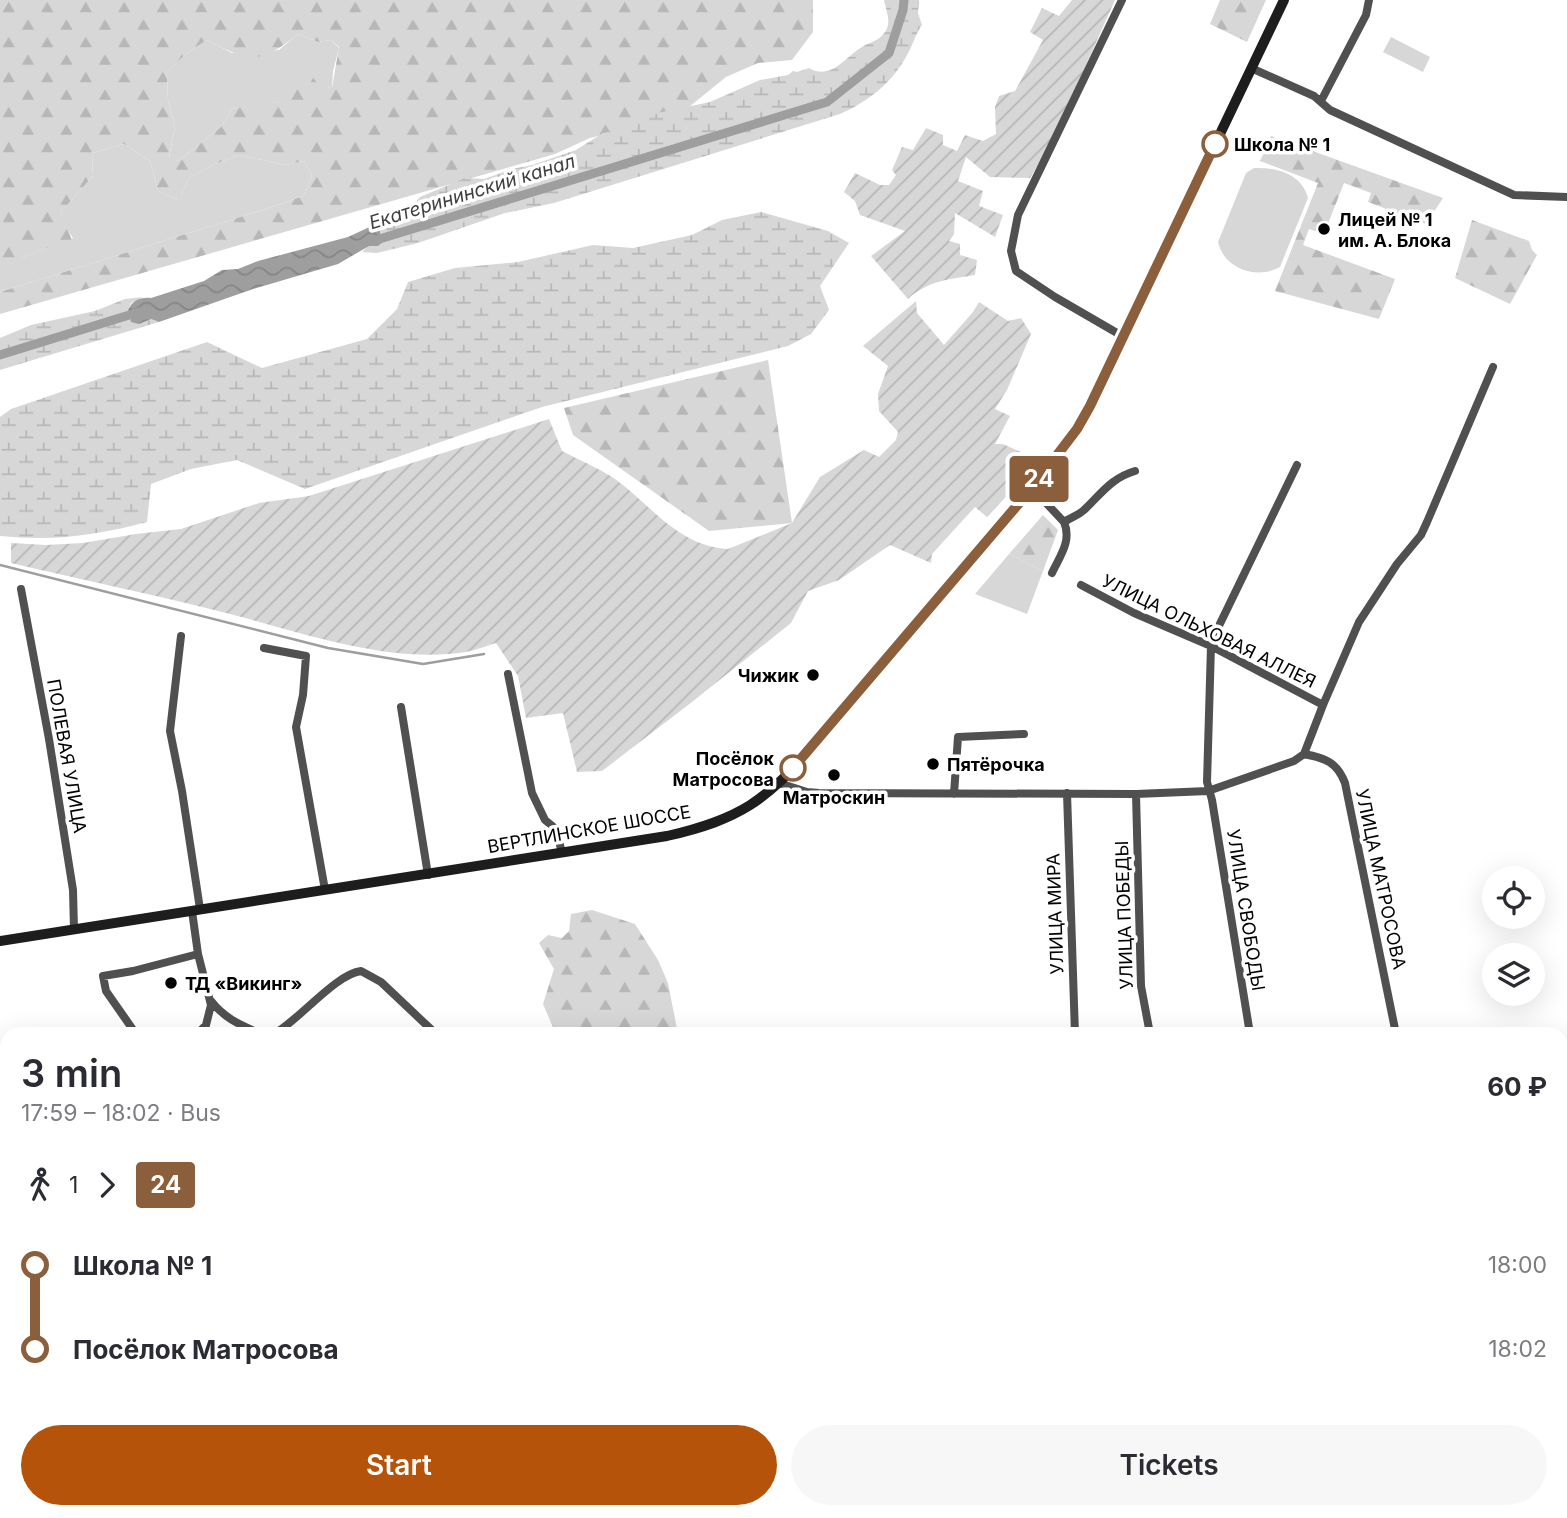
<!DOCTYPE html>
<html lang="en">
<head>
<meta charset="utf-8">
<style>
  :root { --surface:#fff; --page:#f7f7f7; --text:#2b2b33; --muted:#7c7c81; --accent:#b45309 }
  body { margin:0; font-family:Inter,sans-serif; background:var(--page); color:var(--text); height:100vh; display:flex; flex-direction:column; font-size:26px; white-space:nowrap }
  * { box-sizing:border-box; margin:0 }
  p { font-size:23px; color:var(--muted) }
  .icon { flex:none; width:38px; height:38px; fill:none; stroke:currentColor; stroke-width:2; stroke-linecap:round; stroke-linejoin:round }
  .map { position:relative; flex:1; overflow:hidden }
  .details { position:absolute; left:0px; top:1027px; width:1568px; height:492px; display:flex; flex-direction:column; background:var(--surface); border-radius:21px 21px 0 0; box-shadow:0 7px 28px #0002 }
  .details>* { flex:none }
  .badge { padding:0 14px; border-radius:5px; font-size:24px; line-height:46px }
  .controls { position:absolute; left:1482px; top:866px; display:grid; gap:14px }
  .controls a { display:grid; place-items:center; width:63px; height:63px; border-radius:50%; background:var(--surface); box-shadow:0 7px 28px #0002; font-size:35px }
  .map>.badge { position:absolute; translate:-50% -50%; box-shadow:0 0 0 4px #fff }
  .legs { display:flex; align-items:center; gap:10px; height:77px; padding:0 21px; font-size:23px }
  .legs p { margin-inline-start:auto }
  .overview { display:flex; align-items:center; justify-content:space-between; height:119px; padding:0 21px }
  h1 { font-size:38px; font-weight:600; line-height:52px }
  .primary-button { display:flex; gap:14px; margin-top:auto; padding:14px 21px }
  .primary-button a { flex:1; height:80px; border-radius:42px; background:var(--accent); color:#fff; font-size:28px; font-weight:600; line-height:80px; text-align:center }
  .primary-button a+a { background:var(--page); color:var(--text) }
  ul { padding:0 21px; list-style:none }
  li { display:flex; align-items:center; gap:24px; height:84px; font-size:26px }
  li i { display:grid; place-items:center; width:10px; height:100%; margin:0 9px; background:currentColor }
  li i::after { content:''; width:18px; height:18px; margin:-9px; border:5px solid; border-radius:50%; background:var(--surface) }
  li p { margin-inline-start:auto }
  li:first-child i { background:linear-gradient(#0000 50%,currentColor 0) }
  li:last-child i { background:linear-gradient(currentColor 50%,#0000 0) }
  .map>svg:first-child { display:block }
  .green { fill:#d7d7d7 }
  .forest { fill:url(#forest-firs); fill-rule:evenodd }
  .wetland { fill:url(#wetland-marsh) }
  .garden { fill:url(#garden-furrows) }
  .water { fill:url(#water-waves) }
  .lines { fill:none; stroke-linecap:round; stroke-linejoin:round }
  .stream { stroke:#9e9e9e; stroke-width:2.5 }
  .canal { stroke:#9e9e9e; stroke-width:9 }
  .street { stroke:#505050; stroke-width:8 }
  .secondary { stroke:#1d1d1d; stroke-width:10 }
  .line-1-casing { stroke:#fff; stroke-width:16 }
  .line-1 { stroke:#8b5e3c; stroke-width:10 }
  .stop-1-dot { fill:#fff; stroke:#8b5e3c; stroke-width:3.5 }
  .poi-dot { fill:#000; stroke:#fff; stroke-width:2.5 }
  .labels { text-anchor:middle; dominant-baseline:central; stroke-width:7; stroke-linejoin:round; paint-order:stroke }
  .stop-label { font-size:18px; font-weight:bold; fill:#000; stroke:#fff; text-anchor:start }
  .poi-label { font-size:18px; font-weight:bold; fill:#000; stroke:#fff; text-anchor:start }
  .street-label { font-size:18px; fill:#000; stroke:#fff }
  .water-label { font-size:19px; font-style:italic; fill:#3f3f3f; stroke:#fff }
</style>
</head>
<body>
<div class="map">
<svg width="1567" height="1518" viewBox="0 0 1567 1518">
  <defs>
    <pattern id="forest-firs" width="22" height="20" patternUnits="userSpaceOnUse" patternTransform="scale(1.75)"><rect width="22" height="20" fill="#d7d7d7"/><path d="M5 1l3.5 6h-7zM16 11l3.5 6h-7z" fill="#b7b7b7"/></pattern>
    <pattern id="wetland-marsh" width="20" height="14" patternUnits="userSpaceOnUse" patternTransform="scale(1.75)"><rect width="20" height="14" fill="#d7d7d7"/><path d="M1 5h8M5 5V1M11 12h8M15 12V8" fill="none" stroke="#b7b7b7"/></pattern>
    <pattern id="garden-furrows" width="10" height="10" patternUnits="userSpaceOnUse" patternTransform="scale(1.75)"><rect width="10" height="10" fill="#d7d7d7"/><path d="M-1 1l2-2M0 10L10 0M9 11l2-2" fill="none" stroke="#b7b7b7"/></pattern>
    <pattern id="water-waves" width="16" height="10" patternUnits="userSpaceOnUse" patternTransform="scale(1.75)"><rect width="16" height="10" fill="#9e9e9e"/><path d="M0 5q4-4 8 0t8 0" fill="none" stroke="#868686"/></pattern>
  </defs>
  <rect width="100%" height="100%" fill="#fff"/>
  <path class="green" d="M298 34 318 42 331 40 339 48 333 71 332 88C312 86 297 99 277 102 262 105 247 105 232 109L221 127 178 161 169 158 175 126 168 101 167 72 187 53 207 40 232 53 279 50Z
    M1391 37 1430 57 1423 72 1383 52Z
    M124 144 150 161 158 191 179 200 189 178 213 165 239 155 286 165 304 161 312 176 303 196 272 207 0 292V258H21L73 238 66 228 61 212 93 176 92 153Z
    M1254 168C1277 167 1302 174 1308 198L1280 267C1257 280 1224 269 1218 242L1246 173Z
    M1009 554 1043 571 1027 614 975 594Z
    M393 1512H547L543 1518H398Z
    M856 1512H945L947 1518H862Z"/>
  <path class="forest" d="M0 0H813V32L792 60 758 63 726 77 689 107 623 130 590 138 555 154 524 163 0 314V292L272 207 303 196 312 176 304 161 286 165 239 155 213 165 189 178 179 200 158 191 150 161 124 144 92 153 93 176 61 212C66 227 73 237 74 253L50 247 21 258H0ZM298 34 318 42 331 40 339 47 332 88 320 87 312 76 282 84 278 102 254 104 232 109 221 127 178 161 169 157 175 126 168 101 167 72 187 53 207 40C249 62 260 65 298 34Z
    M1220 0H1266L1247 42 1210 24Z
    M1271 136 1443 198 1426 224 1368 202 1371 193 1344 183 1324 234 1309 229 1303 245 1395 279 1379 319 1275 291 1318 183 1260 161Z
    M1472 220 1529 241 1532 250 1537 255 1510 304 1455 278Z
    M768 360 792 523 709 531 573 435 564 408Z
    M1043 515 1058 530 1043 571 1009 554Z
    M592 910 635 924 658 960 668 983 678 1034H556L543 1004 554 969 539 943 548 935 562 938 569 931 571 914Z
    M1561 1127H1567V1518H1242L1251 1512H1561Z
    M675 1512H856L862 1518H671Z"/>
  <path class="wetland" d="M884 0H919L918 13 922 25C915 35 913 45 907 55 892 83 869 101 840 114L554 203 505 213 418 243 377 253 362 252 380 233 381 225 378 223 391 215 410 208 420 197 465 178 484 179 512 169 532 165 576 150 603 133 626 128 643 118 662 112 710 102 760 80 788 75 793 71 797 72 809 68C831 81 845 57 862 47 870 42 879 41 885 32 892 22 886 11 884 0Z
    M761 212 828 231 849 243 820 286 829 310 811 334 788 346 542 407 305 489 237 460 191 469 151 484 147 522C94 536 55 541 0 536V417L11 409 207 342 262 368 367 339 397 309 408 282 455 268 518 262 593 245 633 248 692 235 722 220Z
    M143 297 131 303 128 310 131 321 151 319 159 322 0 370V338L31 325 95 311 125 299Z"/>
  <path class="garden" d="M1072 0H1115L1052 141 1030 178 990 177 966 157 958 181 983 191 979 206 1003 215 995 237 955 213 954 234 949 241 960 244V255L977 260 975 275C950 279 927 281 908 299L871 256 905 231 860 215 855 201 844 192 855 173 880 185H889L896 175 892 170 902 147 913 150 926 128 943 135V145L957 151 965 135 983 141 996 134 995 107 999 96 1015 91 1043 40 1030 32 1042 8 1059 16Z
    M916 301 917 313 944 345 973 312 979 302 1008 321 1021 318 1031 334 1007 390 995 409 1010 416 995 444H1003L1032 457 1036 465 987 517 975 507 932 554 931 563 890 545 839 580 808 591 791 623 692 702 602 771 577 772 563 713 526 718 518 676 496 643C486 646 476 650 466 652 385 665 293 629 214 610 147 593 79 579 11 563V543L46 545 83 543 136 534 181 529 259 503 309 496 549 419 562 451C579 460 599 468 615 479 652 506 678 546 728 549L792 523 820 477 864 450 879 457 896 440 898 432 879 411 878 394 888 366 863 346Z
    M558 1512H663L658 1518H553Z"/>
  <path class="water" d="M378 223 381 225 380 233 385 240 378 246H369L338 264 253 289 159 322 151 319 139 324 131 322 128 310C133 300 140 297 151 298L204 281 222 270 238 269 258 261 348 237Z"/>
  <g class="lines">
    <path class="stream" d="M0 565 328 648 423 664 484 654"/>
    <path class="canal" d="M373 241 827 102 889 53 903 10 904 0
      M0 355 139 312"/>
    <path class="street" d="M1122 0 1018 215 1011 251 1016 271 1055 297 1124 337
      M1251 68 1314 96 1330 110 1514 195 1567 197
      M1321 101 1366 15 1369 0
      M1032 488 1064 522
      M1052 573C1060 556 1072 541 1064 522 1070 518 1079 515 1084 510 1101 494 1111 478 1135 471
      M1081 585 1134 613 1211 646 1323 705
      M21 589 49 739 73 890 74 930
      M181 636 170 731 182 791 200 909
      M264 648 306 656 303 695 296 727 325 890
      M508 674 532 793 545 820 556 829 562 853
      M401 707 428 875
      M1304 754 1323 705 1359 622 1397 564 1421 535 1427 522 1493 367
      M1304 754C1325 758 1337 762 1345 783L1396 1034
      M779 783 807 792 819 793 1136 794 1208 791 1294 761 1304 754
      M1067 793 1075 1034
      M954 794 958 737 1024 734
      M1136 794 1141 986 1150 1034
      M192 911 198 954 211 1005 206 1025 197 1034
      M211 1001C225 1019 241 1025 261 1034
      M136 1034 106 991 103 976 133 971 198 954
      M274 1034C299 1020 336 974 361 971L381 982 436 1034
      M1250 1034 1212 800 1207 782 1211 646 1215 634 1297 465
      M0 1081 7 1087
      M7 1228 0 1235 7 1242
      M0 1396 7 1403
      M122 1512 129 1518
      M291 1512 297 1518
      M1017 1512V1518
      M1104 1518 1110 1512"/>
    <path class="secondary" d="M0 941 667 836C741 819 765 801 815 745L1032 488 1055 460 1090 406 1284 0"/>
  </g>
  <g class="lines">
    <defs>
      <path id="line-1" d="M793 768 1032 488 1077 429 1090 406 1215 144"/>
    </defs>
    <use href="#line-1" class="line-1-casing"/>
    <use href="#line-1" class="line-1"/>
  </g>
  <g class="stop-1-dot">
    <circle cx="1215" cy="144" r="12"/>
    <circle cx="793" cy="768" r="12"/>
  </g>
  <g class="poi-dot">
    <circle cx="1324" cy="229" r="7"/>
    <circle cx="813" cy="675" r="7"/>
    <circle cx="933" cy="764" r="7"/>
    <circle cx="834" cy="775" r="7"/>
    <circle cx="171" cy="983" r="7"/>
  </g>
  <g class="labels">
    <g class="stop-label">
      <text x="1234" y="144">Школа № 1</text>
      <text x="774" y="758" text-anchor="end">Посёлок<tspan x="774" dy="21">Матросова</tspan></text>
    </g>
    <g class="poi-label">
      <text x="1338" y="219">Лицей № 1<tspan x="1338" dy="21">им. А. Блока</tspan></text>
      <text x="799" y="675" text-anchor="end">Чижик</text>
      <text x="947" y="764">Пятёрочка</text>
      <text x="834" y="797" text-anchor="middle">Матроскин</text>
      <text x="185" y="983">ТД «Викинг»</text>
    </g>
    <g class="street-label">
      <text transform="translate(1209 631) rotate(26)">УЛИЦА ОЛЬХОВАЯ АЛЛЕЯ</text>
      <text transform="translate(67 756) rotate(80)">ПОЛЕВАЯ УЛИЦА</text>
      <text transform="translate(589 829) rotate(-10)">ВЕРТЛИНСКОЕ ШОССЕ</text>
      <text transform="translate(1381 879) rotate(78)">УЛИЦА МАТРОСОВА</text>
      <text transform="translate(1246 910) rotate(81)">УЛИЦА СВОБОДЫ</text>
      <text transform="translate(1055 914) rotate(-92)">УЛИЦА МИРА</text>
      <text transform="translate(1124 915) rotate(-92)">УЛИЦА ПОБЕДЫ</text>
    </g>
    <g class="water-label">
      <text transform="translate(472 192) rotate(-17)">Екатерининский канал</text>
    </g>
  </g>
</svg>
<div class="controls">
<a><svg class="icon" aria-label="locate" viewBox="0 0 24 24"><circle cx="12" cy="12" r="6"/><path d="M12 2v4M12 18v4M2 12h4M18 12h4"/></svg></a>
<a><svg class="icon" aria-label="layers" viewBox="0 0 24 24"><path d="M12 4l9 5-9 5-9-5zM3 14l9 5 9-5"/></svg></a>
</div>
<b class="badge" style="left:1039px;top:479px;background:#8b5e3c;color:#fff">24</b>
<section class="details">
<div class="overview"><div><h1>3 min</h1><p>17:59 – 18:02 · Bus</p></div><b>60 ₽</b></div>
<div class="legs"><svg class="icon" aria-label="walk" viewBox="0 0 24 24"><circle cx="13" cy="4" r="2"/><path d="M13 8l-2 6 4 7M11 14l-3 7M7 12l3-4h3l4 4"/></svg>1<svg class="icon" aria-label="forward" viewBox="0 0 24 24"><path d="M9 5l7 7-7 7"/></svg><b class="badge" style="background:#8b5e3c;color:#fff">24</b></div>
<ul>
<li><i style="color:#8b5e3c"></i><b>Школа № 1</b><p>18:00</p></li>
<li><i style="color:#8b5e3c"></i><b>Посёлок Матросова</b><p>18:02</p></li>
</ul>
<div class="primary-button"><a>Start</a><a>Tickets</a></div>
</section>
</div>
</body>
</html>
